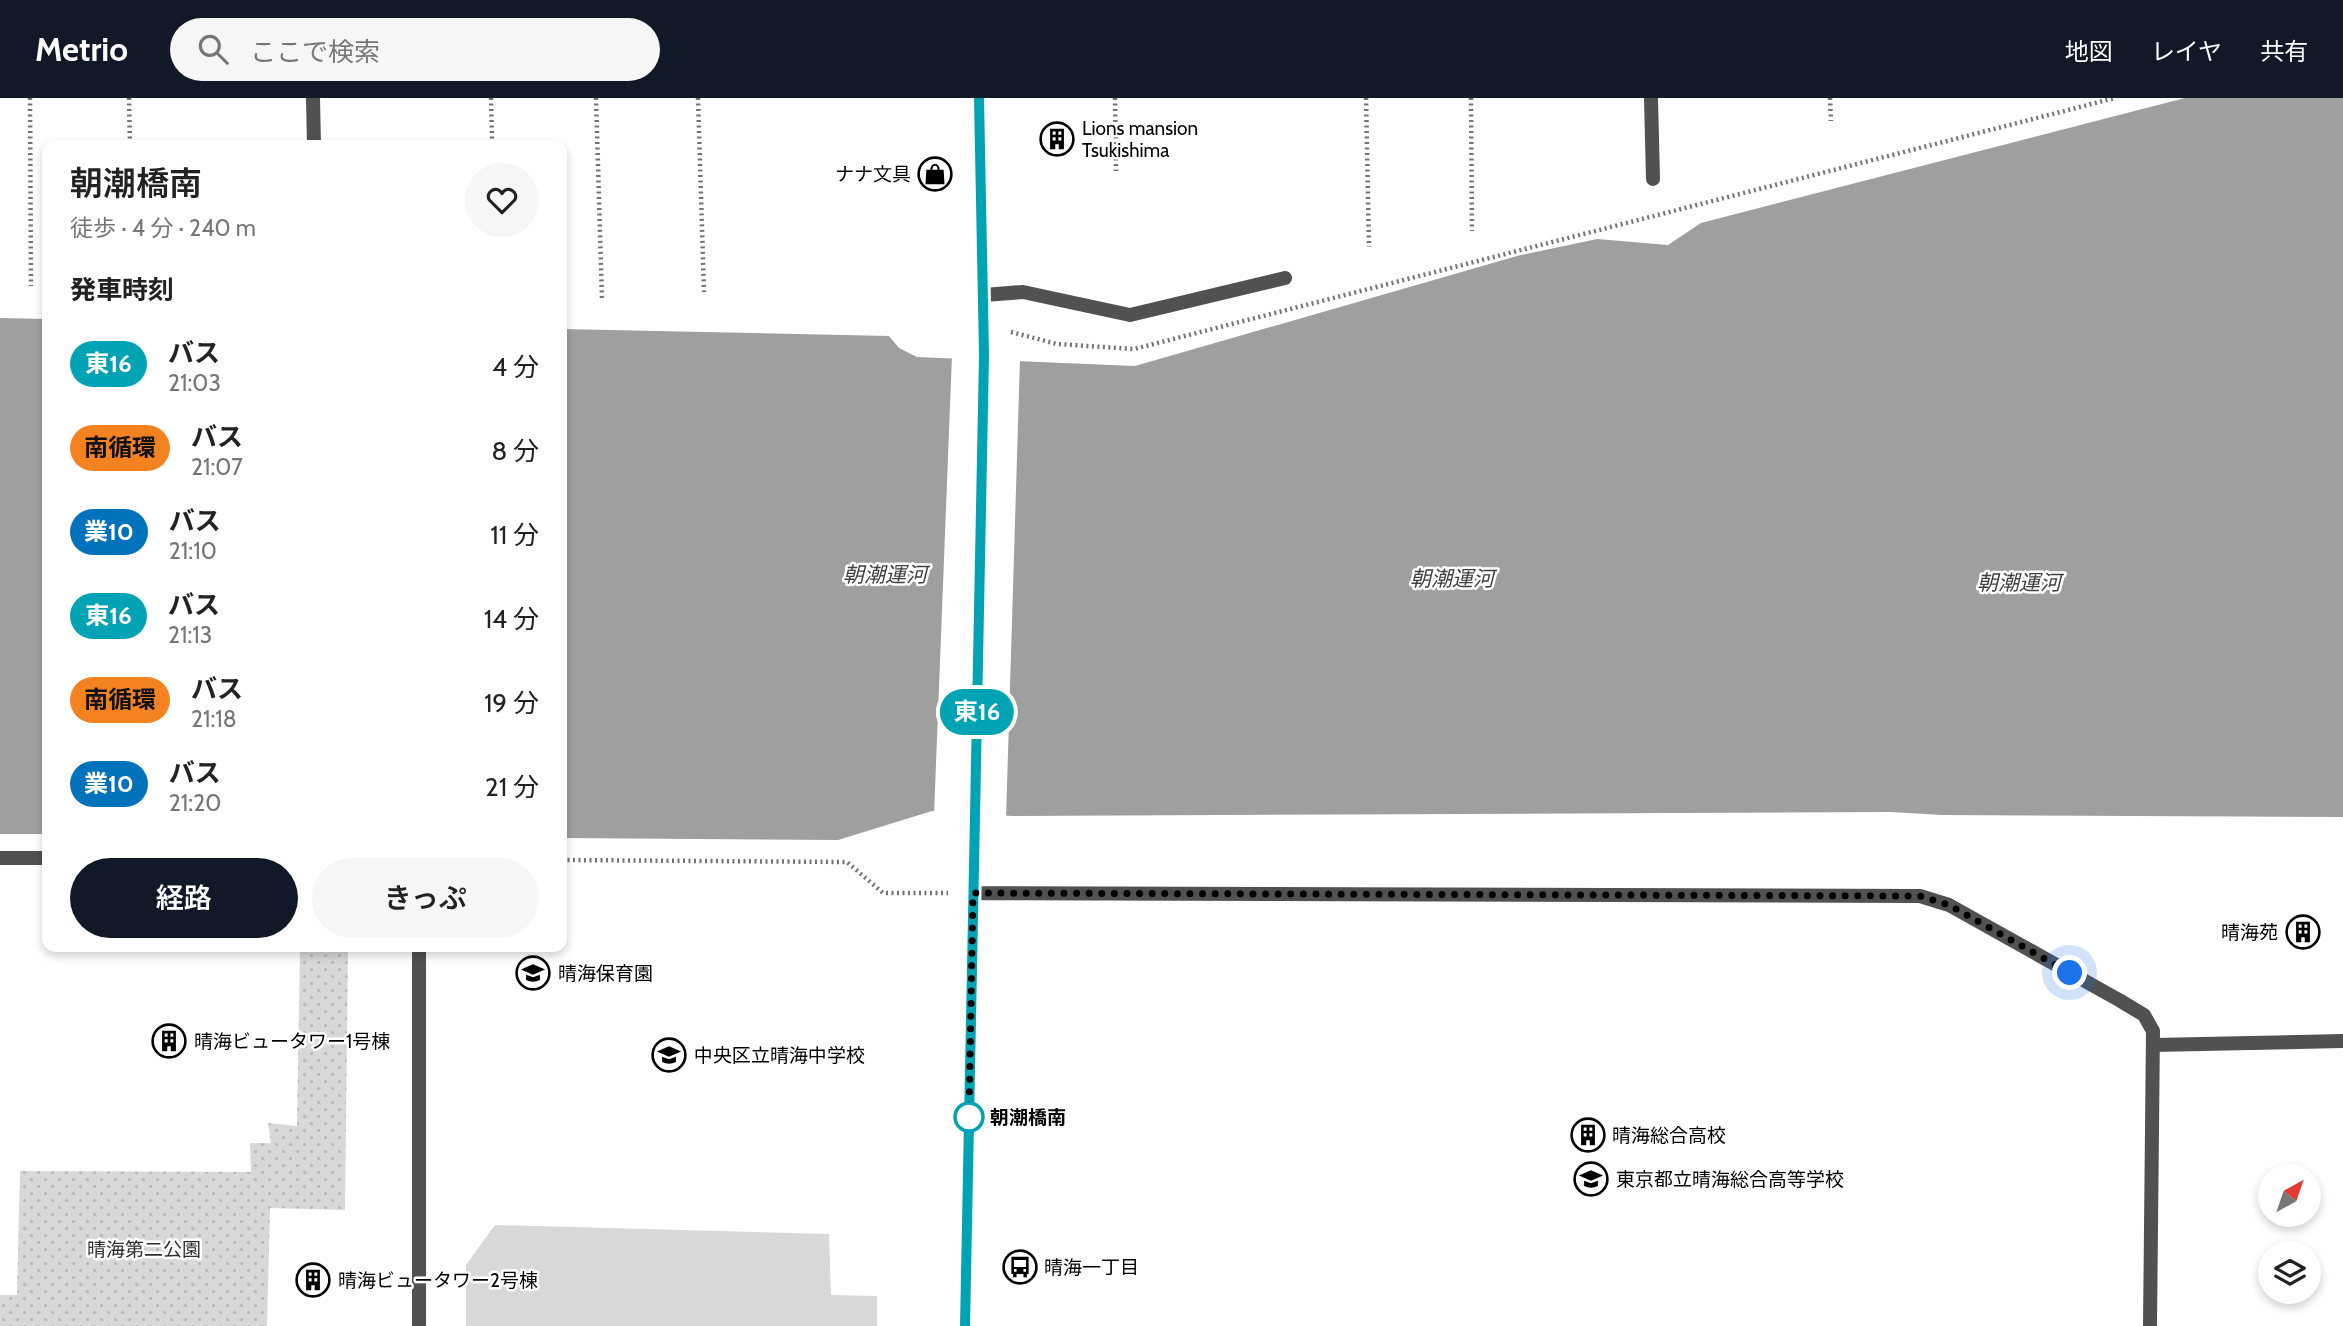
<!DOCTYPE html>
<html lang="ja">
<head>
<meta charset="utf-8">
<style>
  :root { --surface:#fff; --page:#f6f6f6; --text:#222; --muted:#767676; --accent:#111827 }
  body { margin:0; font-family:Cabin,"Noto Sans JP",sans-serif; background:var(--page); color:var(--text); height:100vh; display:flex; flex-direction:column; font-size:26px; white-space:nowrap }
  * { box-sizing:border-box; margin:0 }
  p { font-size:23px; color:var(--muted) }
  .icon { flex:none; width:38px; height:38px; fill:none; stroke:currentColor; stroke-width:2; stroke-linecap:round; stroke-linejoin:round }
  .map { position:relative; flex:1; overflow:hidden }
  .sheet { position:absolute; left:42px; top:42px; width:525px; height:812px; display:flex; flex-direction:column; background:var(--surface); border-radius:14px; box-shadow:0 4px 10px #0003 }
  .sheet>* { flex:none }
  .badge { padding:0 14px; border-radius:23px; font-size:24px; line-height:46px }
  .needle { width:46px; rotate:40deg }
  .buttons { position:absolute; left:2258px; top:1066px; display:grid; gap:14px }
  .buttons a { display:grid; place-items:center; width:63px; height:63px; border-radius:50%; background:var(--surface); box-shadow:0 4px 10px #0003; font-size:35px }
  .you { position:absolute; width:35px; height:35px; margin:-18px; border:5px solid #fff; border-radius:50%; background:#1a73e8; box-shadow:0 0 0 10px #1a73e833 }
  .map>.badge { position:absolute; translate:-50% -50%; box-shadow:0 0 0 4px #fff }
  h2 { padding:0 28px; font-size:26px; line-height:63px }
  .round { display:grid; place-items:center; flex:none; width:74px; height:74px; border-radius:37px; background:var(--page) }
  .head { display:flex; align-items:center; justify-content:space-between; height:119px; padding:0 28px }
  h1 { font-size:33px; font-weight:600; line-height:52px }
  .button { display:flex; gap:14px; margin-top:auto; padding:14px 28px }
  .button a { flex:1; height:80px; border-radius:42px; background:var(--accent); color:#fff; font-size:28px; font-weight:600; line-height:80px; text-align:center }
  .button a+a { background:var(--page); color:var(--text) }
  ul { padding:0; list-style:none }
  li { display:flex; align-items:center; gap:21px; height:84px; padding:0 28px }
  li div { flex:1 }
  li b { display:block; font-size:26px }
  li em { font-style:normal }
  li .badge { min-width:77px; font-weight:700; text-align:center }
  header { display:flex; align-items:center; gap:42px; box-sizing:border-box; height:98px; padding:0 35px; background:var(--accent); color:#fff }
  header strong { font-size:33px }
  nav { display:flex; gap:38px; margin-inline-start:auto; font-size:24px }
  .search { width:490px; height:63px; background:var(--page); display:flex; align-items:center; gap:18px; box-sizing:border-box; padding:0 24px; border-radius:38px; color:var(--muted); font-size:26px }
  .map>svg:first-child { display:block }
  .green { fill:url(#green-dots) }
  .pitch { fill:#d8d8d8 }
  .water { fill:#9f9f9f }
  .pier { fill:#fff }
  .lines { fill:none; stroke-linecap:round; stroke-linejoin:round }
  .path { stroke:#737373; stroke-width:4.5; stroke-dasharray:2 3.5; stroke-linecap:butt }
  .service { stroke:#515151; stroke-width:14 }
  .minor { stroke:#515151; stroke-width:14 }
  .tertiary { stroke:#515151; stroke-width:14 }
  .line-casing { stroke:#fff; stroke-width:16 }
  .line { stroke:#00a3b4; stroke-width:10 }
  .walk { stroke:#000; stroke-width:7; stroke-dasharray:0 12.6 }
  .stop-dot { fill:#fff; stroke:#00a3b4; stroke-width:3.5 }
  .labels { text-anchor:middle; dominant-baseline:central; stroke-width:5; stroke-linejoin:round; paint-order:stroke }
  .poi-label { font-size:19px; fill:#000; stroke:#fff; text-anchor:start }
  .stop-label { font-size:19px; font-weight:bold; fill:#000; stroke:#fff; text-anchor:start }
  .park-label { font-size:19px; fill:#2f2f2f; stroke:#fff }
  .water-label { font-size:21px; font-style:italic; fill:#404040; stroke:#fff }
</style>
</head>
<body>
<header>
<strong>Metrio</strong>
<div class="search"><svg class="icon" aria-label="search" viewBox="0 0 24 24"><circle cx="10" cy="10" r="6"/><path d="M15 15l6 6"/></svg>ここで検索</div>
<nav><a>地図</a><a>レイヤ</a><a>共有</a></nav>
</header>
<div class="map">
<svg width="2343" height="1228" viewBox="0 0 2343 1228">
  <defs>
    <pattern id="green-dots" width="8" height="8" patternUnits="userSpaceOnUse" patternTransform="scale(1.75)"><rect width="8" height="8" fill="#d8d8d8"/><path d="M2 2h.1M6 6h.1" fill="none" stroke="#b8b8b8" stroke-width="1.8" stroke-linecap="round"/></pattern>
  </defs>
  <rect width="100%" height="100%" fill="#fff"/>
  <path class="green" d="M300 849H348L345 1112 270 1110 267 1228H0V1197H17L20 1073 251 1074 250 1045H271L268 1025 297 1028Z"/>
  <path class="pitch" d="M495 1127 829 1136 831 1197 877 1198V1228H466V1167Z"/>
  <path class="water" d="M2185 0H2343V719L1942 717 1890 714 1012 718 932 713 838 742 562 740V231L889 238 899 250 917 259 1135 268 1517 158 1597 141 1668 147 1701 125Z
    M0 220 47 221V736H0Z"/>
  <path class="pier" d="M952 257 1020 260 1006 721 934 717Z"/>
  <g class="lines">
    <path class="path" d="M30 0 31 188
      M129 0 130 47
      M491 0 492 42
      M596 0 602 201
      M698 0 704 194
      M1115 0 1116 73
      M1366 0 1369 149
      M1471 0 1472 133
      M1830 0 1831 23
      M1011 234 1057 246 1134 251 2115 0
      M562 762 847 764 883 795H948"/>
    <path class="service" d="M984 197 1023 194 1130 217 1285 180"/>
    <path class="minor" d="M974 742 984 257 979 0
      M0 760H47
      M2153 947 2343 943
      M419 1228V849"/>
    <path class="tertiary" d="M313 0 314 47
      M1651 0 1653 81
      M973 795 1920 798 1949 807 2119 902 2144 917 2153 933 2150 1228
      M965 1228 974 742"/>
  </g>
  <g class="lines">
    <defs>
      <path id="line" d="M965 1228 984 257 979 0"/>
    </defs>
    <use href="#line" class="line-casing"/>
    <use href="#line" class="line"/>
    <path class="walk" d="M969 1019 973 795 1920 798 1949 807 2070 875"/>
  </g>
  <defs>
    <symbol id="building-ring" viewBox="-11 -11 22 22"><circle r="9.5" fill="#fff" stroke="#000" stroke-width="1.5"/><path d="M-4-6H4V6H1V3H-1V6H-4ZM-2.5-4.3h1.7v1.8h-1.7ZM.8-4.3h1.7v1.8H.8ZM-2.5-1h1.7V.8h-1.7ZM.8-1h1.7V.8H.8Z" fill="#000"/></symbol>
    <symbol id="shop-ring" viewBox="-11 -11 22 22"><circle r="9.5" fill="#fff" stroke="#000" stroke-width="1.5"/><path d="M-5-2.5h2.3a2.7 3.5 0 0 1 5.4 0H5L5.5 6h-11ZM-1.5-2.5h3a1.5 2.3 0 0 0-3 0Z" fill="#000"/></symbol>
    <symbol id="school-ring" viewBox="-11 -11 22 22"><circle r="9.5" fill="#fff" stroke="#000" stroke-width="1.5"/><path d="M0-5L7-2L0 1L-7-2ZM-4 1L0 2.5L4 1V4Q0 6-4 4Z" fill="#000"/></symbol>
    <symbol id="bus-ring" viewBox="-11 -11 22 22"><circle r="9.5" fill="#fff" stroke="#000" stroke-width="1.5"/><path d="M-5-6H5V4H4V6H2V4H-2V6H-4V4H-5ZM-3.5-4V0h7V-4ZM-3.5 1.2v1.5H-2V1.2ZM2 1.2v1.5H3.5V1.2Z" fill="#000"/></symbol>
  </defs>
  <g fill-rule="evenodd">
    <use href="#building-ring" x="1038" y="22" width="38" height="38"/>
    <use href="#shop-ring" x="916" y="57" width="38" height="38"/>
    <use href="#building-ring" x="2284" y="815" width="38" height="38"/>
    <use href="#school-ring" x="514" y="856" width="38" height="38"/>
    <use href="#building-ring" x="150" y="924" width="38" height="38"/>
    <use href="#school-ring" x="650" y="938" width="38" height="38"/>
    <use href="#building-ring" x="1569" y="1018" width="38" height="38"/>
    <use href="#school-ring" x="1572" y="1062" width="38" height="38"/>
    <use href="#bus-ring" x="1001" y="1150" width="38" height="38"/>
    <use href="#building-ring" x="294" y="1163" width="38" height="38"/>
  </g>
  <circle class="stop-dot" cx="969" cy="1019" r="14"/>
  <g class="labels">
    <g class="poi-label">
      <text x="1082" y="30">Lions mansion<tspan x="1082" dy="22">Tsukishima</tspan></text>
      <text x="911" y="76" text-anchor="end">ナナ文具</text>
      <text x="2278" y="834" text-anchor="end">晴海苑</text>
      <text x="558" y="875">晴海保育園</text>
      <text x="194" y="943">晴海ビュータワー1号棟</text>
      <text x="694" y="957">中央区立晴海中学校</text>
      <text x="1612" y="1037">晴海総合高校</text>
      <text x="1616" y="1081">東京都立晴海総合高等学校</text>
      <text x="1044" y="1169">晴海一丁目</text>
      <text x="338" y="1182">晴海ビュータワー2号棟</text>
    </g>
    <g class="stop-label">
      <text x="990" y="1019">朝潮橋南</text>
    </g>
    <g class="park-label">
      <text x="144" y="1151">晴海第二公園</text>
    </g>
    <g class="water-label">
      <text x="885" y="476">朝潮運河</text>
      <text x="1452" y="480">朝潮運河</text>
      <text x="2019" y="484">朝潮運河</text>
    </g>
  </g>
</svg>
<div class="buttons">
<a><svg class="needle" viewBox="-14 -14 28 28"><path d="M0-13l5 13h-10z" fill="#e53935"/><path d="M0 13l5-13h-10z" fill="#767676"/></svg></a>
<a><svg class="icon" aria-label="layers" viewBox="0 0 24 24"><path d="M12 4l9 5-9 5-9-5zM3 14l9 5 9-5"/></svg></a>
</div>
<div class="you" style="left:2070px;top:875px"></div>
<b class="badge" style="left:977px;top:614px;background:#00a3b4;color:#fff">東16</b>
<section class="sheet">
<div class="head"><div><h1>朝潮橋南</h1><p>徒歩 · 4 分 · 240 m</p></div><a class="round"><svg class="icon" aria-label="heart" viewBox="0 0 24 24"><path d="M12 20l-8-8c-3-5 5-10 8-4 3-6 11-1 8 4z"/></svg></a></div>
<h2>発車時刻</h2>
<ul>
<li><span class="badge" style="background:#00a3b4;color:#fff">東16</span><div><b>バス</b><p>21:03</p></div><em>4 分</em></li>
<li><span class="badge" style="background:#f58220;color:#111">南循環</span><div><b>バス</b><p>21:07</p></div><em>8 分</em></li>
<li><span class="badge" style="background:#0072bc;color:#fff">業10</span><div><b>バス</b><p>21:10</p></div><em>11 分</em></li>
<li><span class="badge" style="background:#00a3b4;color:#fff">東16</span><div><b>バス</b><p>21:13</p></div><em>14 分</em></li>
<li><span class="badge" style="background:#f58220;color:#111">南循環</span><div><b>バス</b><p>21:18</p></div><em>19 分</em></li>
<li><span class="badge" style="background:#0072bc;color:#fff">業10</span><div><b>バス</b><p>21:20</p></div><em>21 分</em></li>
</ul>
<div class="button"><a>経路</a><a>きっぷ</a></div>
</section>
</div>
</body>
</html>
